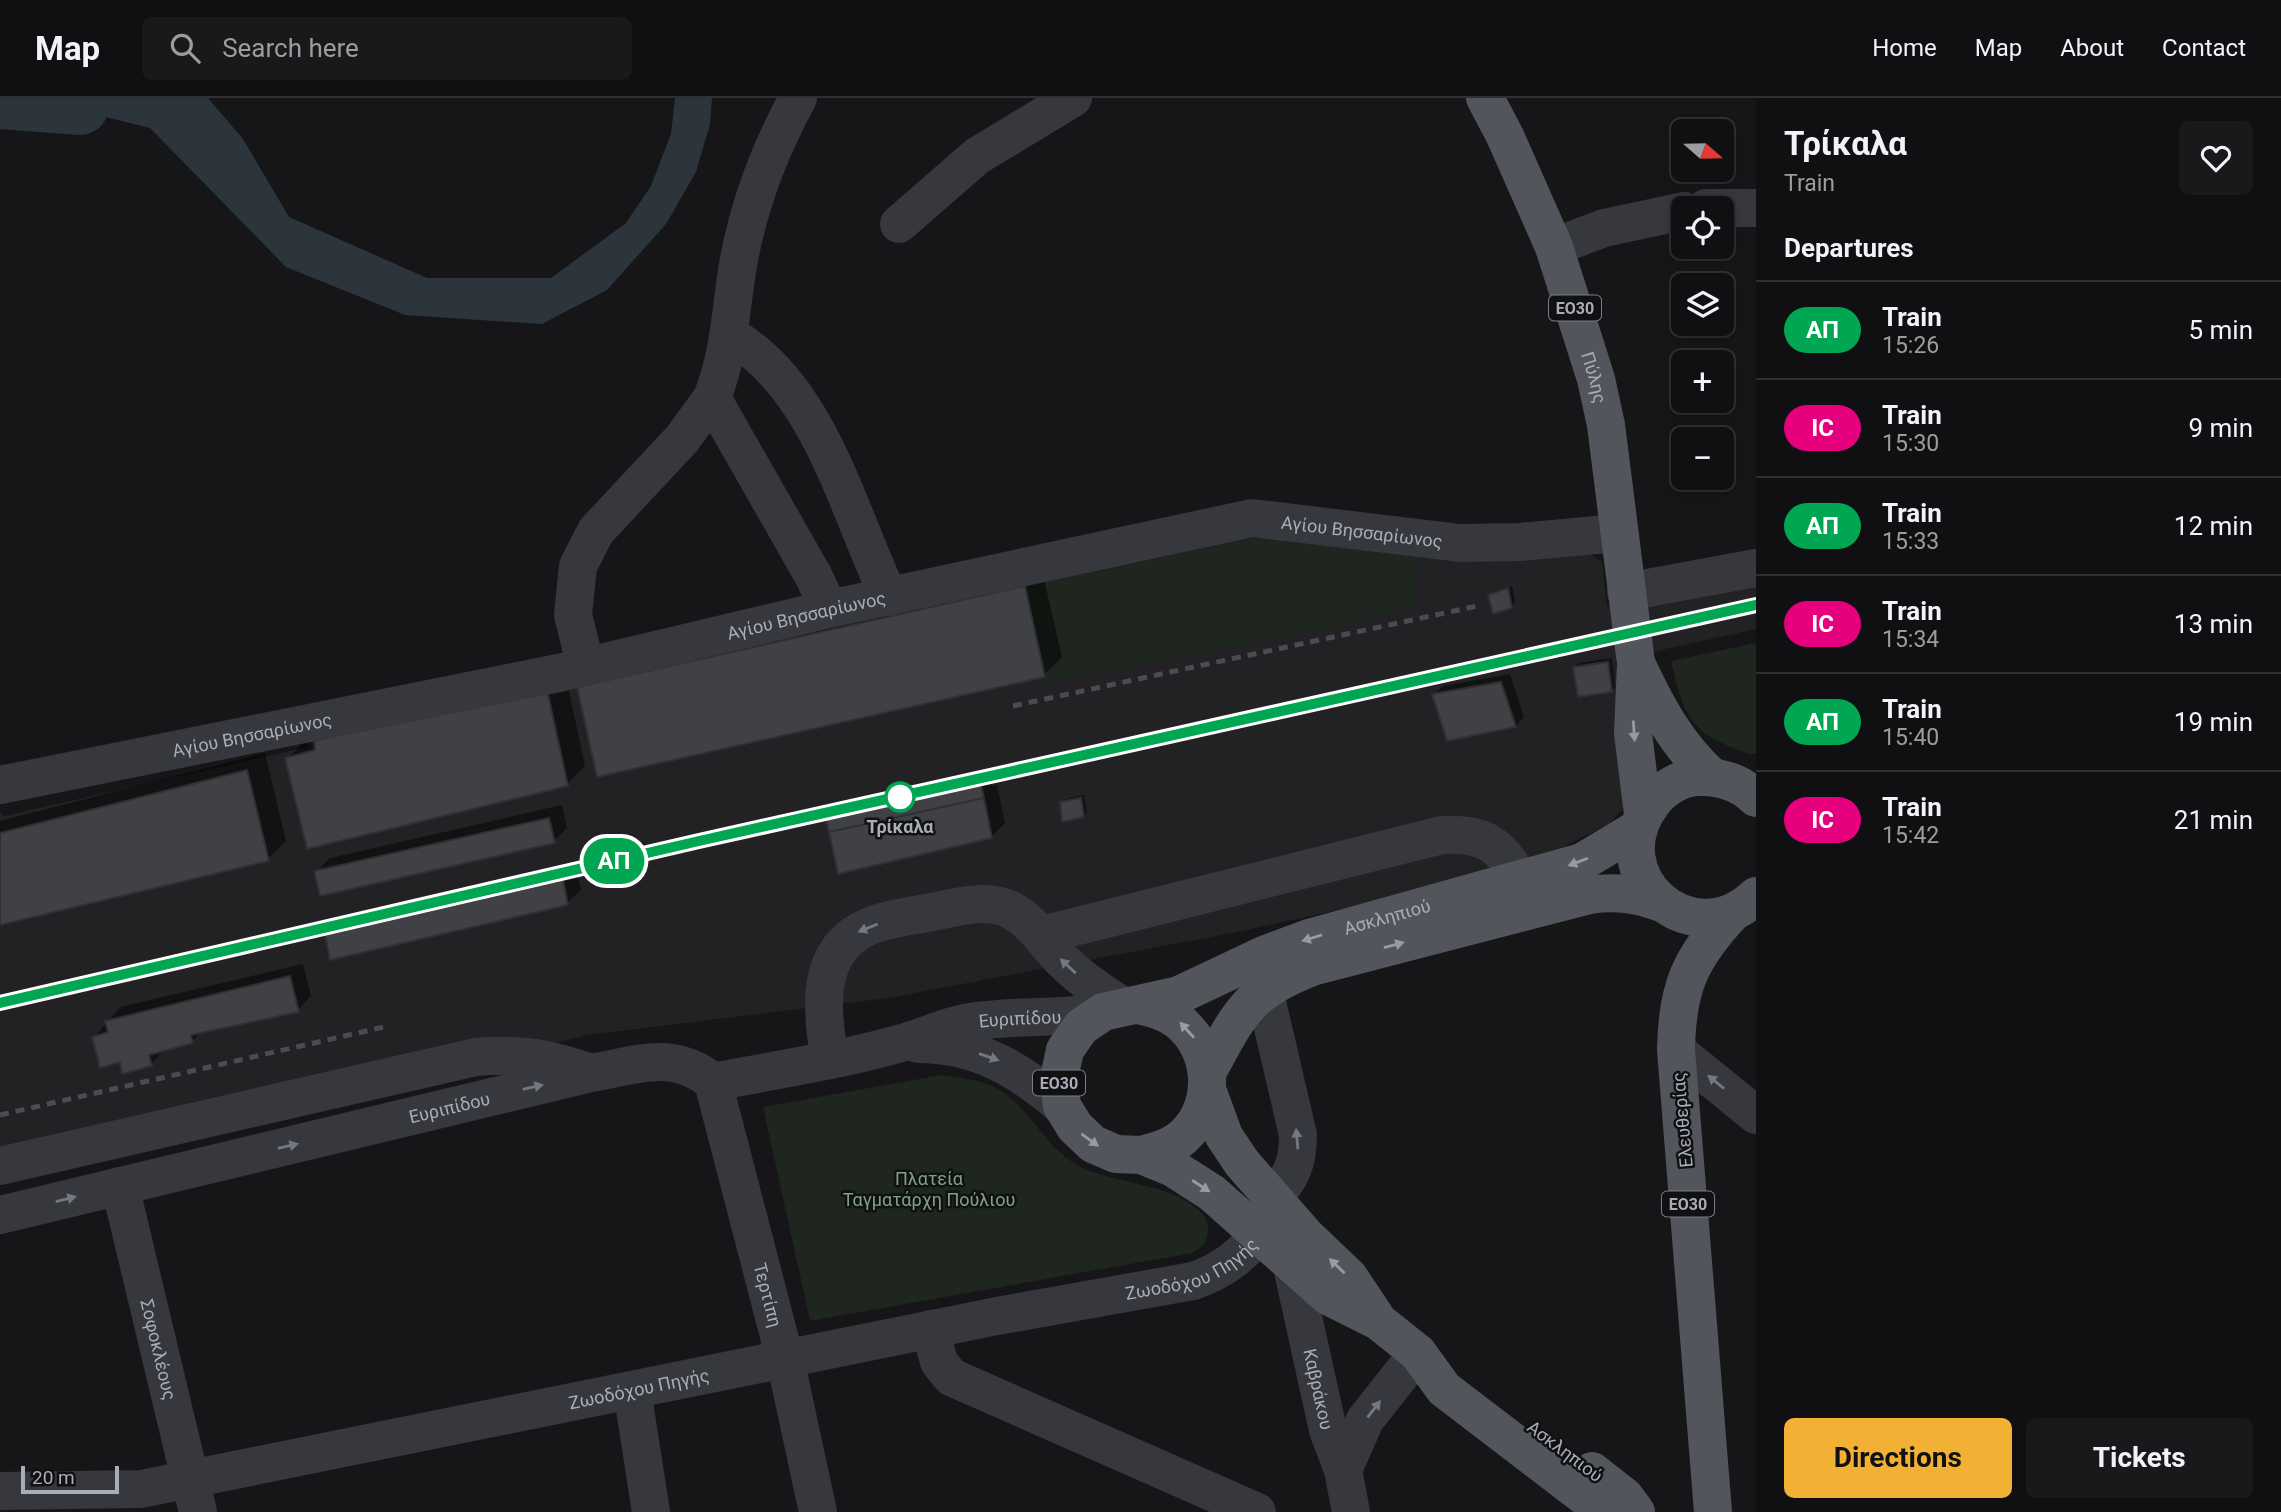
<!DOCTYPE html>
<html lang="en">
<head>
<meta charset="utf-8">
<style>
  :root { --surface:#101012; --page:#19191b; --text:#f1f3f6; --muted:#9c9d9f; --line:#303032; --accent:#f2b134 }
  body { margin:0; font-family:Roboto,sans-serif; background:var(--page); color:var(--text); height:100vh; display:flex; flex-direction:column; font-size:26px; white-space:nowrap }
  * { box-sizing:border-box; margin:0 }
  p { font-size:23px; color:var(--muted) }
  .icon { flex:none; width:38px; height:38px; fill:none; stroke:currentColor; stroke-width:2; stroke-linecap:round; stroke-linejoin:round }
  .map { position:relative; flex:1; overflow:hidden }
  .sheet { display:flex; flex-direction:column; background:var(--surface); width:525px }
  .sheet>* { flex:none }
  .badge { padding:0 14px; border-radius:23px; font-size:24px; line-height:46px }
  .needle { width:46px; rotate:110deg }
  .fabs { position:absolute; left:1671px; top:21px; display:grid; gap:14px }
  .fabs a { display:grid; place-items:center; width:63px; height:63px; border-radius:10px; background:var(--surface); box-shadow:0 4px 10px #0003,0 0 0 2px var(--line); font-size:35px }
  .scale { position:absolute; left:21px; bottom:18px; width:98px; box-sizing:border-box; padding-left:7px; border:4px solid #a8adb8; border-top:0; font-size:19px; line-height:24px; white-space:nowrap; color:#a8adb8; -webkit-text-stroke:5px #111113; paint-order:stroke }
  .map>.badge { position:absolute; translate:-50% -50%; box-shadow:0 0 0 4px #fff }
  h2 { padding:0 28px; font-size:26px; line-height:63px }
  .round { display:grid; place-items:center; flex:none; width:74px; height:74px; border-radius:10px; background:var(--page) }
  .headline { display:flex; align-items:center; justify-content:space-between; height:119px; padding:0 28px }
  h1 { font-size:33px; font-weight:700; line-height:52px }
  .primary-button { display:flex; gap:14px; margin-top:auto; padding:14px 28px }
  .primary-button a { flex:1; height:80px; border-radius:10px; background:var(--accent); color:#111; font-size:28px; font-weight:700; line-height:80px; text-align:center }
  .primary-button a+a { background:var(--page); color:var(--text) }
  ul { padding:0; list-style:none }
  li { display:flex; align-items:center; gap:21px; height:98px; padding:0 28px; border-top:2px solid var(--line) }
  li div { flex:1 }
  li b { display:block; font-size:26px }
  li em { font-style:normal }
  li .badge { min-width:77px; font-weight:700; text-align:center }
  header { display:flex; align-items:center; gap:42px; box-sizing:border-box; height:98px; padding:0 35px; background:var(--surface); border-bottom:2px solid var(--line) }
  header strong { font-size:33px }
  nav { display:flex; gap:38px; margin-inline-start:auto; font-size:24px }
  .search { width:490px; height:63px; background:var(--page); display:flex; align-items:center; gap:18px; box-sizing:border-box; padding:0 24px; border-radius:10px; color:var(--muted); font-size:26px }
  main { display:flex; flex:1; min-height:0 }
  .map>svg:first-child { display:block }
  .built { fill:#222225 }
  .green { fill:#1e261f }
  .water { fill:#2c353c }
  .shadow { fill:#0007 }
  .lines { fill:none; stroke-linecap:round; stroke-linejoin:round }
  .river { stroke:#2c353c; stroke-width:58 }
  .building { fill:#404145; stroke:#303034; stroke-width:2 }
  .minor { stroke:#37383d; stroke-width:38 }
  .major { stroke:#53555c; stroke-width:38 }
  .rail { stroke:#4a4c52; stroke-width:5; stroke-dasharray:9 7; stroke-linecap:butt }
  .oneway { fill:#979ba6 }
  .oneway2 { fill:#757881 }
  .line-casing { stroke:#fff; stroke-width:16 }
  .line { stroke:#00a651; stroke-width:10 }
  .stop-dot { fill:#fff; stroke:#00a651; stroke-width:3.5 }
  .labels { text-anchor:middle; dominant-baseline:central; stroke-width:5; stroke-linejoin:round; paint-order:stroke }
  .shield { fill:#111113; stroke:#7b7e86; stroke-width:2 }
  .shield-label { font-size:16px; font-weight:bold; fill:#a8adb8 }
  .street-label { font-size:18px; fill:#a8adb8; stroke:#111113 }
  .stop-label { font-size:18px; font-weight:bold; fill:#a8adb8; stroke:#111113 }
  .park-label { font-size:18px; fill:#7fa381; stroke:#111113 }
</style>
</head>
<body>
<header>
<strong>Map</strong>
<div class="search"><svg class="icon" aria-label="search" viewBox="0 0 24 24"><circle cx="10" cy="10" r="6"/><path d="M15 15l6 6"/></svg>Search here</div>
<nav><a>Home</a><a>Map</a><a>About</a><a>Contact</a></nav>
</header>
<main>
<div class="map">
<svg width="1756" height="1414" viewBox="0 0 1756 1414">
  <rect width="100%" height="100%" fill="#161618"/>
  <path class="built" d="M1279 431 1579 449 1602 464 1607 508 1756 480V531L1616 562 1627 705 1610 725 1556 753 1438 790 1232 835 888 900 588 937 0 1083V715L4 718 308 649 307 639Z"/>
  <path class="green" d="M1272 437 1419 453 1417 508 1330 530 1046 585 1025 489Z
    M1756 545V655L1749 656C1691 635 1685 623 1671 563Z
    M942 977C959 980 978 981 994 989 1030 1007 1044 1051 1081 1069 1115 1086 1180 1086 1204 1118 1211 1128 1208 1139 1203 1148L1192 1155 810 1223 763 1009Z"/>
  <path class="water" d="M78 0H208L243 41 289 119 427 180H551L626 125 651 88 671 36 675 0H712L710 26 696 74 666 126 607 192 542 226 405 217 286 169 150 30 90 15 80 8Z"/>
  <path class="shadow" d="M1042 472 1062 559 1044 577 579 589Z
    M1512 488 1515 504 1511 508 1490 497Z
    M1612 560 1615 589 1611 593 1575 569 1579 565Z
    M564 570 585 668 567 686 287 661 305 643Z
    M1510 576 1524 619 1516 628 1434 597 1443 588Z
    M265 655 286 743 268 761 0 826V723Z
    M990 678 992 688 997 687 1005 725 991 739 828 722 836 713Z
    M1084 697 1087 714 1083 718 1062 705 1066 701Z
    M562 707 567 730 554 743 316 774 330 760Z
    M576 769 581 792 567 805 327 837 340 824Z
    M303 866 311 898 298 912 202 933 192 943 164 952 151 966 121 962 94 939 120 909Z"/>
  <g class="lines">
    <path class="river" d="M0 2 80 8"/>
  </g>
  <path class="building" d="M1025 488 1045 579 597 679 577 589Z
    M1508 490 1512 510 1493 516 1488 497Z
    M1608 564 1612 594 1578 599 1573 569Z
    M1501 584 1516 629 1447 643 1432 596Z
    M546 587 568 688 307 751 285 660 315 652 314 643Z
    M247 672 269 763 0 827V735Z
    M981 686 984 700 829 734 826 721Z
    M984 700 992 740 838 776 829 734Z
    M1081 700 1084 719 1062 724 1060 704Z
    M549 720 555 745 320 798 314 773Z
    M563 782 568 807 330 862 325 837Z
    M290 878 299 914 191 937 193 945 149 957 152 968 122 976 120 964 100 970 92 939 108 934 105 923Z"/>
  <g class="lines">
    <g class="minor">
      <path d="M798 0C768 55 747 111 737 173 730 219 729 256 712 300L814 479 829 511"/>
      <path d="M1706 110H1756"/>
      <path d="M899 126 977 58 1073 0"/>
      <path d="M1554 149 1604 130 1684 113"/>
      <path d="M731 238C819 288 848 413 889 499"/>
      <path d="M1626 494 1756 470"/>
      <path d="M586 569 573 517 578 468 596 433 682 341 712 300"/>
      <path id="s1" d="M0 687 563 574 829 511 1252 420 1460 445 1520 444 1618 435"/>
      <path d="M1042 837 1442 737C1484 735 1501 746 1520 782"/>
      <path d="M1264 891 1298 1037C1298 1065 1291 1081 1272 1100"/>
      <path d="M918 946C977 946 1018 971 1062 1008"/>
      <path d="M1676 952 1756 1017"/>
      <path d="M830 962C821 913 814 851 870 828 889 820 912 818 932 814 957 809 986 800 1011 812 1035 825 1045 846 1064 864 1081 881 1102 895 1123 908"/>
      <path id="s2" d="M713 984 785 1261 818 1414"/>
      <path d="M0 1068 476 959C521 955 548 960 591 975"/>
      <path id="s3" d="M120 1088 198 1414"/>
      <path id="s4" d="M0 1117 591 975C637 967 674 951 713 984 775 972 837 963 898 946 922 940 945 928 970 924 1015 917 1059 921 1103 914"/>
      <path id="s5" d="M1291 1164 1328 1332 1343 1372 1351 1414"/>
      <path d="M930 1231 939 1264 951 1279 1257 1414"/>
      <path d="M632 1292 651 1414"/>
      <path d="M1343 1372 1365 1322 1418 1255"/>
      <path id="s6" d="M0 1393 141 1391 997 1218 1193 1183C1222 1173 1240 1159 1260 1136"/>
    </g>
    <g class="major">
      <path id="s7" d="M1485 0 1505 38 1554 149 1596 281 1606 327 1636 565 1633 635 1643 716"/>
      <path d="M1637 567C1657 610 1677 647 1712 679"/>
      <path d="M1756 700C1740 684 1720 678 1697 679 1680 680 1662 691 1652 705 1598 777 1691 860 1756 798"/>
      <path d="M1137 907C1151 910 1165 913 1177 922 1213 949 1218 1006 1185 1037 1173 1049 1156 1053 1141 1057"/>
      <path d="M1207 975C1240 914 1248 893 1315 868L1589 797C1617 793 1637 796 1664 806"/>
      <path d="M1208 994 1224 1038 1242 1065 1306 1138 1349 1179 1375 1218"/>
      <path d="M1592 1373 1625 1399 1636 1414"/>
      <path id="s8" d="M1605 1414 1444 1291 1418 1255 1378 1223 1328 1198 1212 1095 1173 1070 1141 1057 1116 1056 1093 1046 1075 1029 1062 1008 1059 980 1065 952 1081 929 1103 914 1179 897 1266 856 1309 840 1582 764 1637 731"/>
      <path d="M1713 1414 1676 952C1677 889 1690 860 1733 814"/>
    </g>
    <path class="rail" d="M1013 608 1477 508
      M0 905 699 743 1756 507
      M0 1017 388 928"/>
  </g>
  <defs><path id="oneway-solid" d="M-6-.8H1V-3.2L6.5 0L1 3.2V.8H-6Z" transform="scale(1.75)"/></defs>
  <g class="oneway">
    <use href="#oneway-solid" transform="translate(1634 633) rotate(86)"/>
    <use href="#oneway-solid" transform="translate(1578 764) rotate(159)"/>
    <use href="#oneway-solid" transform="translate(1312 840) rotate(163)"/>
    <use href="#oneway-solid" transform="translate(1394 847) rotate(-15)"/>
    <use href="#oneway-solid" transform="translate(1187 932) rotate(-132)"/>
    <use href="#oneway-solid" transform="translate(1090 1042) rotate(36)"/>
    <use href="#oneway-solid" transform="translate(1201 1088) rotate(33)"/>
    <use href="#oneway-solid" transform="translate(1337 1168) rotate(-136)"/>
  </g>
  <g class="oneway2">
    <use href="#oneway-solid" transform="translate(868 830) rotate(158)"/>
    <use href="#oneway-solid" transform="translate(1068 868) rotate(-137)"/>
    <use href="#oneway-solid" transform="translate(989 959) rotate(19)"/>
    <use href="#oneway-solid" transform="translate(1716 984) rotate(-141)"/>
    <use href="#oneway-solid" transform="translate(533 989) rotate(-13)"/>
    <use href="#oneway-solid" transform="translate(1297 1041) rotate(-95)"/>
    <use href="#oneway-solid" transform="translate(288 1048) rotate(-13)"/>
    <use href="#oneway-solid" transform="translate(66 1101) rotate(-14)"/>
    <use href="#oneway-solid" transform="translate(1374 1311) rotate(-52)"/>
  </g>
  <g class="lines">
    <defs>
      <path id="line" d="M0 905 699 743 1756 507"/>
    </defs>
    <use href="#line" class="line-casing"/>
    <use href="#line" class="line"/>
  </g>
  <circle class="stop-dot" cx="900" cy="699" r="14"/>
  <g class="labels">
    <g class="shield">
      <rect x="1549" y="197.5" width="52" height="25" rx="5"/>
      <rect x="1033" y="972.5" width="52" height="25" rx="5"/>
      <rect x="1662" y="1093.5" width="52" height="25" rx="5"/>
    </g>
    <g class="shield-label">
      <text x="1575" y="210">ΕΟ30</text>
      <text x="1059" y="985">ΕΟ30</text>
      <text x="1688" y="1106">ΕΟ30</text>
    </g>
    <g class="street-label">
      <text stroke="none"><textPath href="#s7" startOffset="301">Πύλης</textPath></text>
      <text stroke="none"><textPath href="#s1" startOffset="1391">Αγίου Βησσαρίωνος</textPath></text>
      <text stroke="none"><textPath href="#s1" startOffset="824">Αγίου Βησσαρίωνος</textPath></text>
      <text stroke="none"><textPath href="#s1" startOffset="257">Αγίου Βησσαρίωνος</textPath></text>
      <text stroke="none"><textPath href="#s8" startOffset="1102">Ασκληπιού</textPath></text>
      <text stroke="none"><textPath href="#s4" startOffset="1050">Ευριπίδου</textPath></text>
      <text stroke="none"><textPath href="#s4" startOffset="462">Ευριπίδου</textPath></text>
      <text transform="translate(1682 1022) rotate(-95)">Ελευθερίας</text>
      <text stroke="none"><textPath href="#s6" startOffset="1216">Ζωοδόχου Πηγής</textPath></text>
      <text stroke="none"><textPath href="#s2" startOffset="220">Τερτίπη</textPath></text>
      <text stroke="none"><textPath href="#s3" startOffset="168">Σοφοκλέους</textPath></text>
      <text stroke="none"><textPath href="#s5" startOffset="130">Καβράκου</textPath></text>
      <text stroke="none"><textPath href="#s6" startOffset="649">Ζωοδόχου Πηγής</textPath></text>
      <text transform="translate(1565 1353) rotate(37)">Ασκληπιού</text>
    </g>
    <g class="stop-label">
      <text x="900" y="728">Τρίκαλα</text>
    </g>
    <g class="park-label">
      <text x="929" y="1080">Πλατεία<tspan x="929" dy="21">Ταγματάρχη Πούλιου</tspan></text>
    </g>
  </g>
</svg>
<div class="fabs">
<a><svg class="needle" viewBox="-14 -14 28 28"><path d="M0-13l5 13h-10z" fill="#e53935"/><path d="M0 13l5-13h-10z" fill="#9c9d9f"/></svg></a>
<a><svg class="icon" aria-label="locate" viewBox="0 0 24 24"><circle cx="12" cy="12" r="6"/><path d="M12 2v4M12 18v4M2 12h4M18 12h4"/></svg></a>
<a><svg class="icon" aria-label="layers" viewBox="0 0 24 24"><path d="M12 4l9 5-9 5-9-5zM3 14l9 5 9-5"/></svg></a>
<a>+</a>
<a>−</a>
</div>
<div class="scale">20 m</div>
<b class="badge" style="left:614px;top:763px;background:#00a651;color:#fff">ΑΠ</b>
</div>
<section class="sheet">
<div class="headline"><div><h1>Τρίκαλα</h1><p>Train</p></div><a class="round"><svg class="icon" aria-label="heart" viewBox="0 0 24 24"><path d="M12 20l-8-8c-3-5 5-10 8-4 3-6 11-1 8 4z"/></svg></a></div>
<h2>Departures</h2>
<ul>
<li><span class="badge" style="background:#00a651;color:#fff">ΑΠ</span><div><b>Train</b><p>15:26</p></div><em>5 min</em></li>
<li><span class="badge" style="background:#e6007e;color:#fff">IC</span><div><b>Train</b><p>15:30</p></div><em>9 min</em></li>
<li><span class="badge" style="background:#00a651;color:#fff">ΑΠ</span><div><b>Train</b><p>15:33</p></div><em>12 min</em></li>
<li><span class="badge" style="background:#e6007e;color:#fff">IC</span><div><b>Train</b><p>15:34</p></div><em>13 min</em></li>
<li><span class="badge" style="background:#00a651;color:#fff">ΑΠ</span><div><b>Train</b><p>15:40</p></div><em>19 min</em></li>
<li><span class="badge" style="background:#e6007e;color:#fff">IC</span><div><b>Train</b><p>15:42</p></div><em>21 min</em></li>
</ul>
<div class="primary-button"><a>Directions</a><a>Tickets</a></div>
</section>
</main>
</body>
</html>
